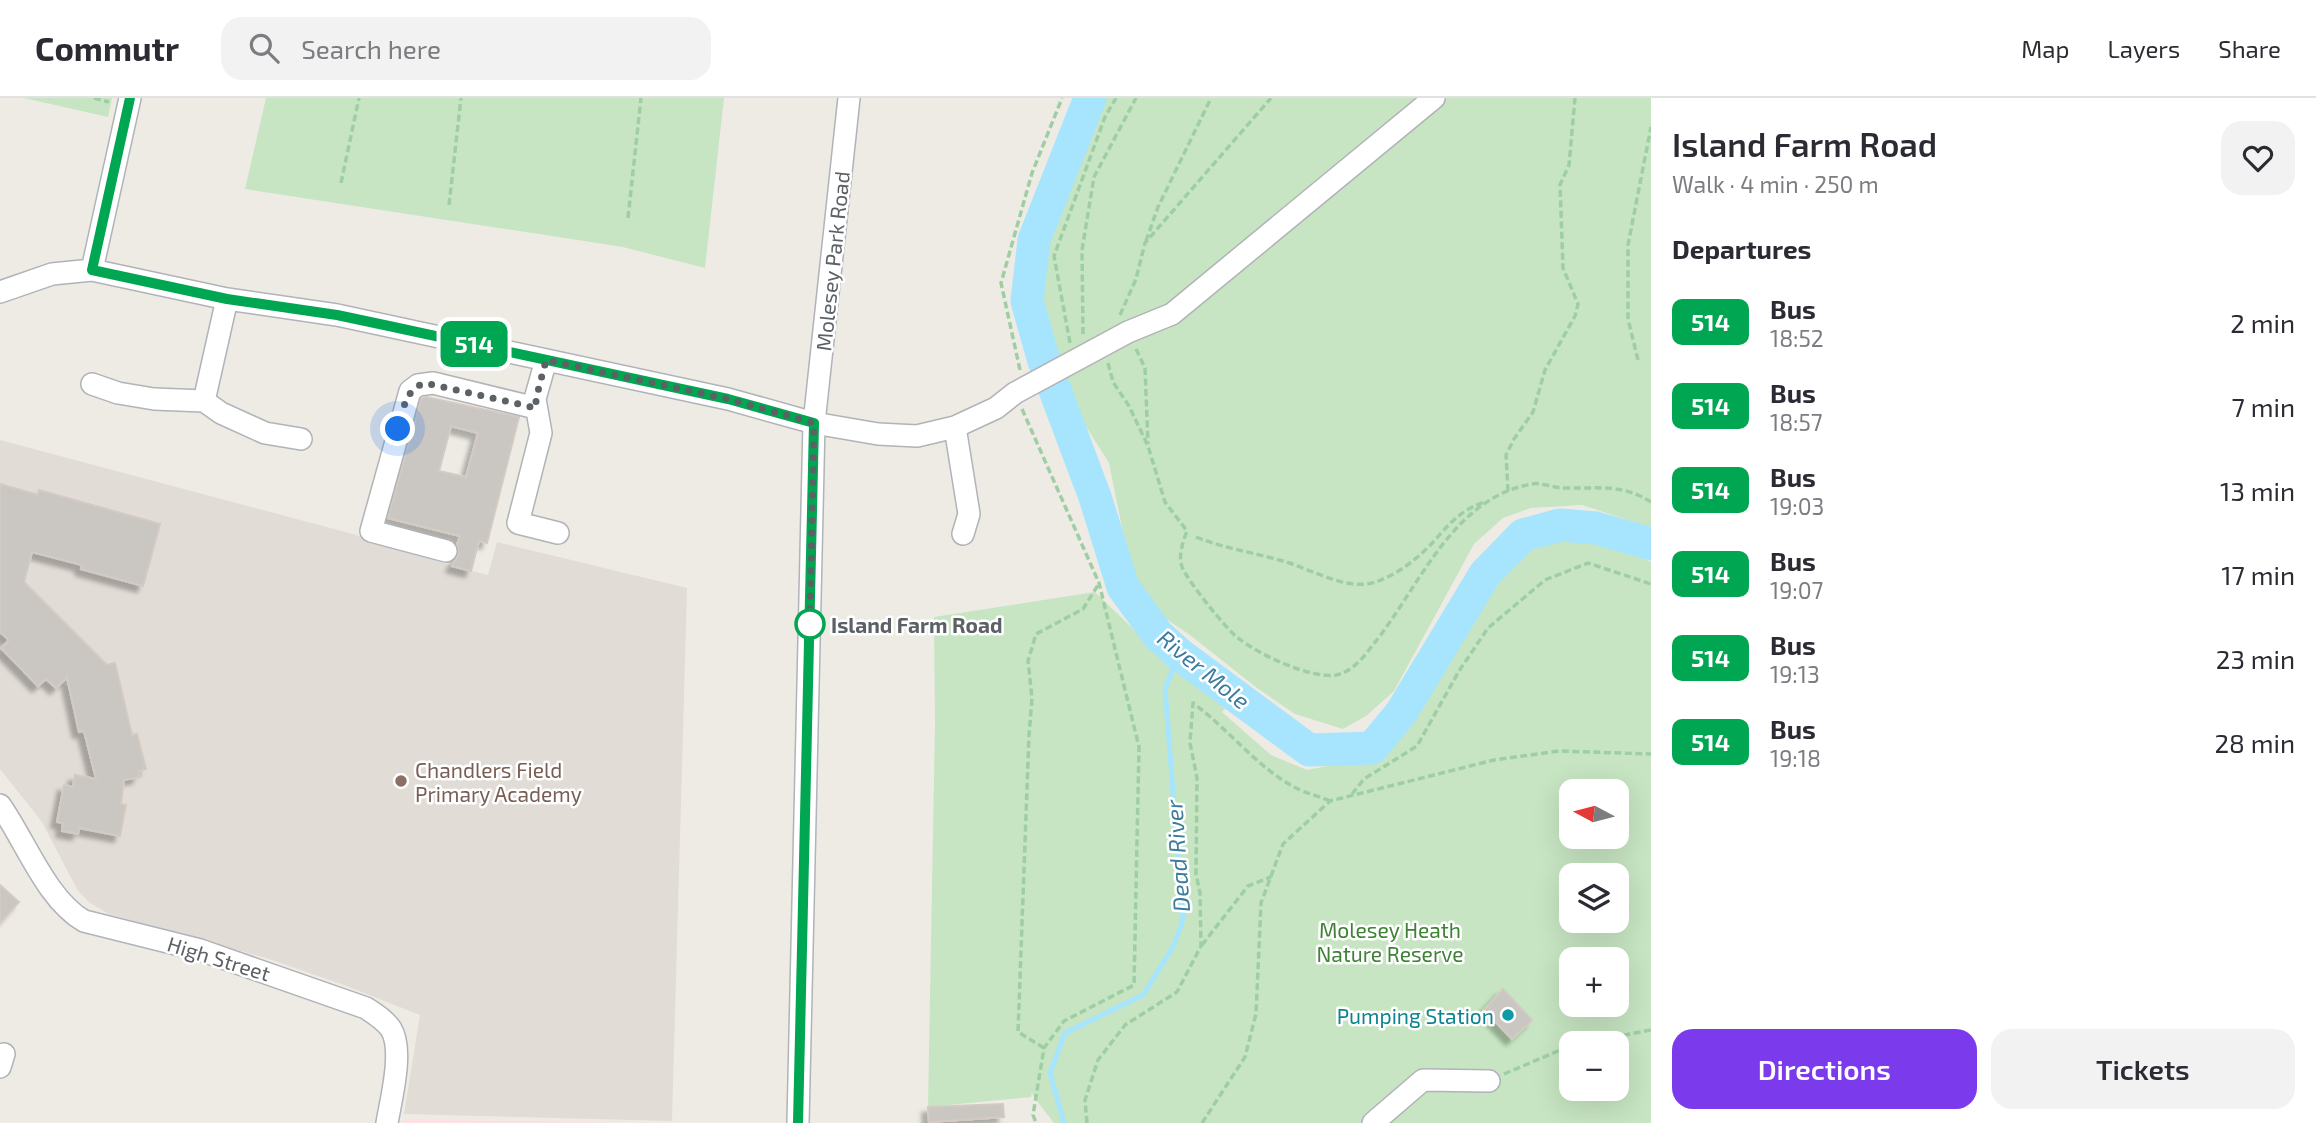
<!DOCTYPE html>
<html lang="en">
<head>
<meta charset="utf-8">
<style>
  :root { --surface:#fff; --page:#f2f2f3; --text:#2b2b33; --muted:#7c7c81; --line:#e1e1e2; --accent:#7c3aed }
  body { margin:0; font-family:"Exo 2",sans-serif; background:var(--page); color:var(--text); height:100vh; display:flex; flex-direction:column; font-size:26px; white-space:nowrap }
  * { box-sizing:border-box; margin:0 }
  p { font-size:23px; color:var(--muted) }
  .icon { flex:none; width:38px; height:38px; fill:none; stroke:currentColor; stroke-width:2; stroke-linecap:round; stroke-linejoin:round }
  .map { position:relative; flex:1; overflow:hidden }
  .details { display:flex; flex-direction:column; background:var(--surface); width:665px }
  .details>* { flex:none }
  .badge { padding:0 14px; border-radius:10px; font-size:24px; line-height:46px }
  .needle { width:46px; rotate:277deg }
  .controls { position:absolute; left:1559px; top:681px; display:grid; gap:14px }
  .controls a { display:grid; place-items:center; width:70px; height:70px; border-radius:14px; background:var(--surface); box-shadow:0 7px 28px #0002; font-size:35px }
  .you { position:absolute; width:35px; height:35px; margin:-18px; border:5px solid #fff; border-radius:50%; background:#1a73e8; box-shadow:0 0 0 10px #1a73e833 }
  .map>.badge { position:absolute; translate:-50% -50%; box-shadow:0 0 0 4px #fff }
  h2 { padding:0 21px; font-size:26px; line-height:63px }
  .round { display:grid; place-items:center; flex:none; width:74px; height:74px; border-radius:21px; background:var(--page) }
  .headline { display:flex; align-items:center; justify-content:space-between; height:119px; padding:0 21px }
  h1 { font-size:33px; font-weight:600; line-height:52px }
  .action { display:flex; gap:14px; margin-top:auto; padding:14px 21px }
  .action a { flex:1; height:80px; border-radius:21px; background:var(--accent); color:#fff; font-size:28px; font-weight:600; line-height:80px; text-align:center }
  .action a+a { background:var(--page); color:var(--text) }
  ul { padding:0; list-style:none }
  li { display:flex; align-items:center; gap:21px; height:84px; padding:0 21px }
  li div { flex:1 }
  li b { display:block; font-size:26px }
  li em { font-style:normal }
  li .badge { min-width:77px; font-weight:700; text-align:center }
  header { display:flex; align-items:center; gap:42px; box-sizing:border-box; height:98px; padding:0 35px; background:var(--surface); border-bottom:2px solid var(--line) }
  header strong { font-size:33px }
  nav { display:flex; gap:38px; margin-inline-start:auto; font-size:24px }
  .search { width:490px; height:63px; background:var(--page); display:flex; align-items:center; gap:18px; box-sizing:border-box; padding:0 24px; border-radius:21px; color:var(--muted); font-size:26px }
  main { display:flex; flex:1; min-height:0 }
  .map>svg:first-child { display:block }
  .education { fill:#e1dcd6; fill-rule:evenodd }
  .medical { fill:#fbe1e3 }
  .green { fill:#c7e5c2; fill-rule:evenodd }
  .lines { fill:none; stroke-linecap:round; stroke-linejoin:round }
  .stream { stroke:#a6e5fd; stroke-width:5 }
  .river { stroke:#a6e5fd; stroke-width:33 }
  .building { fill:#cac6c2; stroke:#d3cbc3; stroke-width:2; fill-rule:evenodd; filter:url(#shadow) }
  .minor-casing { stroke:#b0b3b7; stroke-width:24 }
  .path { stroke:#9fcea4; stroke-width:3.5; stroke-dasharray:7 3.5; stroke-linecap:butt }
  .minor { stroke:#fff; stroke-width:21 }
  .line-casing { stroke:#fff; stroke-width:16 }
  .line { stroke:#00a651; stroke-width:10 }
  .walk { stroke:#5c6165; stroke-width:7; stroke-dasharray:0 12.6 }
  .stop-dot { fill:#fff; stroke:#00a651; stroke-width:3.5 }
  .education-dot { fill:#8d6e63; stroke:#fff; stroke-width:2.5 }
  .culture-dot { fill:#0f9aa8; stroke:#fff; stroke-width:2.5 }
  .labels { text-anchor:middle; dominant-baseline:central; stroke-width:5; stroke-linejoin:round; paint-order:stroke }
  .street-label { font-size:21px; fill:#5c6165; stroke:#fff }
  .stop-label { font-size:21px; font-weight:bold; fill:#5c6165; stroke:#fff; text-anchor:start }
  .education-label { font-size:21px; fill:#785e54; stroke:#fff; text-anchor:start }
  .park-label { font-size:21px; fill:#3f8236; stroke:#fff }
  .culture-label { font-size:21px; fill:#0d838f; stroke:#fff; text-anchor:end }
  .water-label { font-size:23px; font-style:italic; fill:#3d7b9d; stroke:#fff }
</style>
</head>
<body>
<header>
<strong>Commutr</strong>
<div class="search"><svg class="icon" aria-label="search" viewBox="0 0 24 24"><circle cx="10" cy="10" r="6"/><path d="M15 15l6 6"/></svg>Search here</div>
<nav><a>Map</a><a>Layers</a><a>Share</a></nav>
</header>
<main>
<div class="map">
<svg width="1651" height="1025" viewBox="0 0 1651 1025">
  <defs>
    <filter id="shadow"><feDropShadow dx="-6" dy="6" stdDeviation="2" flood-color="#0004"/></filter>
  </defs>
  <rect width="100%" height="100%" fill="#eeebe5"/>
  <path class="education" d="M0 342 353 436 452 468 488 477 497 444 687 490 672 1023 404 1016 420 917 344 887 266 860 109 816 90 805 78 793 42 724 0 671V534L9 542 1 550 38 588 46 581 55 590 62 584 70 592 79 633 87 632 89 654 98 689 139 679 138 673 146 670 137 636 132 637 115 565 107 567 22 482 32 454 82 467 81 471 143 488 160 426 40 392 38 397 0 386ZM75 677 125 707 120 738 79 730 77 736 62 733 63 725 57 724 64 688 73 689Z"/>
  <path class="medical" d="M403 1021 629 1025H403Z"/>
  <path class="green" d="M24 0H112L108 19Z
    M266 0H724L705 170 623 149 245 91Z
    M1104 0H1651V434L1634 424 1582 407 1531 410 1503 420 1474 446 1394 593 1366 618 1343 631 1295 616 1257 590 1190 537 1160 517 1139 493 1130 470 1109 365 1075 311 1043 208 1045 159 1060 104 1092 19Z
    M1590 438 1651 464V1025H1054L1033 998 1032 994 1031 999 928 1009 935 625 934 519 1095 494 1184 580 1187 577 1225 611 1222 614 1271 657 1307 672 1372 659 1390 645 1434 589 1488 487 1538 442ZM1572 693H1617V738H1572ZM1572 777H1617V822H1572ZM1572 861H1617V906H1572ZM1572 945H1617V990H1572Z"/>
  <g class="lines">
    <path class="stream" d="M1064 1025 1050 975 1065 935 1143 897 1173 849 1183 822 1165 591 1179 556"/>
    <path class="river" d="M1090 0 1034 142 1027 203 1044 263 1095 399 1123 489 1158 537 1179 556 1309 652 1372 650 1401 615 1485 476 1523 437 1560 427 1596 430 1651 446"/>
  </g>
  <path class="building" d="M426 299 519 319 487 445 479 443 471 473 452 468 459 456 457 447 460 438 388 420 421 301ZM451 328 478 335 466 379 439 373Z
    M0 386 38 397 39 392 160 426 143 488 81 471 82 467 32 454 24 484 107 567 115 565 132 637 137 636 146 671 138 673 139 679 124 682 121 706 126 707 120 738 79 730 78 736 62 733 63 725 57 724 64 687 73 689 75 677 96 681 84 633 79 634 67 579 56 590 46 581 38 588 1 550 9 542 0 534Z
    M0 787 19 804 0 825Z
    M1503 891 1532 922 1512 941 1484 912Z
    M1003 1006 1004 1019 929 1024 928 1009Z"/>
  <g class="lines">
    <defs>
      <path id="minor" d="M92 172 130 0
        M0 194 52 176 92 172 227 201 337 217 728 301 814 325 878 336 917 338 955 329 996 310 1015 295 1128 234 1172 216 1434 0
        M546 262 535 301 541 335 518 425 558 435
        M92 286 118 295 154 301 204 303 221 315 265 335 301 341
        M204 303 227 201
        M955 329 969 416 963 436
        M446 453 371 433 410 293 418 287 433 285 536 310
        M0 707C25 742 46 801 84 823L200 852 366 910C375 916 385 922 391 931 404 952 391 1001 387 1025
        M0 969 4 956
        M798 1025 814 325 849 0
        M1373 1025 1423 982 1489 983"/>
    </defs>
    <use href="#minor" class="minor-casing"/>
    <path class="path" d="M94 0 109 4
      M341 85 359 0
      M449 107 461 0
      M628 120 641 0
      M1146 143 1158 109 1211 0
      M1120 217 1136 181 1145 145 1271 0
      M1083 236 1082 152 1094 79 1136 0
      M1070 245 1054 158 1105 19 1116 0
      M1136 251 1145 270 1148 346
      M1638 262 1628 221V147L1651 29
      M1108 265 1113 284 1129 308 1148 348 1165 404 1187 433C1183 444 1178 457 1182 469 1187 482 1226 531 1238 540 1258 556 1310 581 1336 577 1352 574 1363 560 1372 548 1419 491 1451 400 1532 386 1542 384 1553 390 1564 390 1597 391 1621 385 1651 404
      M1020 272 1001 185 1032 75 1062 0
      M1022 311 1099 485 1139 649 1134 887 1064 923 1044 950 1033 1017 1036 1025
      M1508 393 1506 357 1514 341 1533 314 1545 272 1575 218 1578 206 1563 170 1560 87 1569 67 1575 0
      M1196 439C1223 450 1251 454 1279 462 1308 469 1342 492 1372 485 1387 481 1403 471 1415 461 1442 440 1450 415 1485 404
      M1352 696 1364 681 1417 648 1459 573 1488 530 1545 482 1588 465 1651 486
      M1202 847 1248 788 1271 779
      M1582 945 1651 932
      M1044 950 1018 934 1029 637 1032 600 1028 563 1036 536 1083 511 1098 487
      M1504 976 1572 947
      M1087 1025 1085 1002 1098 962 1125 927 1177 894 1201 848 1200 795 1196 776 1197 680 1190 645 1193 605C1228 631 1256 668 1294 689 1305 695 1319 698 1330 703
      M1202 1025 1245 959 1256 916 1261 805 1283 746 1330 703 1494 662 1559 653 1651 656"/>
    <use href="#minor" class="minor"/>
  </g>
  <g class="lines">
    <defs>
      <path id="line" d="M130 0 92 172 227 201 337 217 389 228 728 301 814 325 798 1025"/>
    </defs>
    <use href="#line" class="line-casing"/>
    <use href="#line" class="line"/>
    <path class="walk" d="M398 331C403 312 405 291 425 285L536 310V301L546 262 728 301 814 325 810 526"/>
  </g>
  <circle class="stop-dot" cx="810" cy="526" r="14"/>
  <circle class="education-dot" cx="401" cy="683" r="7"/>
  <circle class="culture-dot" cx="1508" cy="917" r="7"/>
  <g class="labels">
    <g class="street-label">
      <text transform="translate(832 163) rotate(-84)">Molesey Park Road</text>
      <text transform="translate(219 860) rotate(17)">High Street</text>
    </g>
    <g class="stop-label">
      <text x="831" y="526">Island Farm Road</text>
    </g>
    <g class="education-label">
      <text x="415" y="671">Chandlers Field<tspan x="415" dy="24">Primary Academy</tspan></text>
    </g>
    <g class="park-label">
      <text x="1390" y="831">Molesey Heath<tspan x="1390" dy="24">Nature Reserve</tspan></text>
    </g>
    <g class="culture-label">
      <text x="1494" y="917">Pumping Station</text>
    </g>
    <g class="water-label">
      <text transform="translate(1204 571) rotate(39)">River Mole</text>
      <text transform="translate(1177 758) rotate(-94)">Dead River</text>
    </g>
  </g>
</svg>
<div class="controls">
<a><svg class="needle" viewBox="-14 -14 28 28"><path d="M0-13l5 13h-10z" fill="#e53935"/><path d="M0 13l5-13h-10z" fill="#7c7c81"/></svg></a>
<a><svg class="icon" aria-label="layers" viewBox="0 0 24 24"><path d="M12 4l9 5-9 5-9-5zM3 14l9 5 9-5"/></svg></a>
<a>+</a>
<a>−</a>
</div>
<div class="you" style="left:398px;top:331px"></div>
<b class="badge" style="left:474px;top:246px;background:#00a651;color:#fff">514</b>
</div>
<section class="details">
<div class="headline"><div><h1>Island Farm Road</h1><p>Walk · 4 min · 250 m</p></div><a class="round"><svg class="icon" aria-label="heart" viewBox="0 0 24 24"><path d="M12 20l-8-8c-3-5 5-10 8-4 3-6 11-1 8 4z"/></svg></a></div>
<h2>Departures</h2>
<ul>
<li><span class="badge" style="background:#00a651;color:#fff">514</span><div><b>Bus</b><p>18:52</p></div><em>2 min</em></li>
<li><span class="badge" style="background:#00a651;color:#fff">514</span><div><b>Bus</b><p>18:57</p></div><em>7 min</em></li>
<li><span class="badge" style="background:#00a651;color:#fff">514</span><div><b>Bus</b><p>19:03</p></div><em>13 min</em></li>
<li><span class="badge" style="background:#00a651;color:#fff">514</span><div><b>Bus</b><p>19:07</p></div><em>17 min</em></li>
<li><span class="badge" style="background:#00a651;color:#fff">514</span><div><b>Bus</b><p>19:13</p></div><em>23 min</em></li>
<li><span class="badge" style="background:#00a651;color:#fff">514</span><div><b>Bus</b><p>19:18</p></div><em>28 min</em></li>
</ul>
<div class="action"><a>Directions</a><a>Tickets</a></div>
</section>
</main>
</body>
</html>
